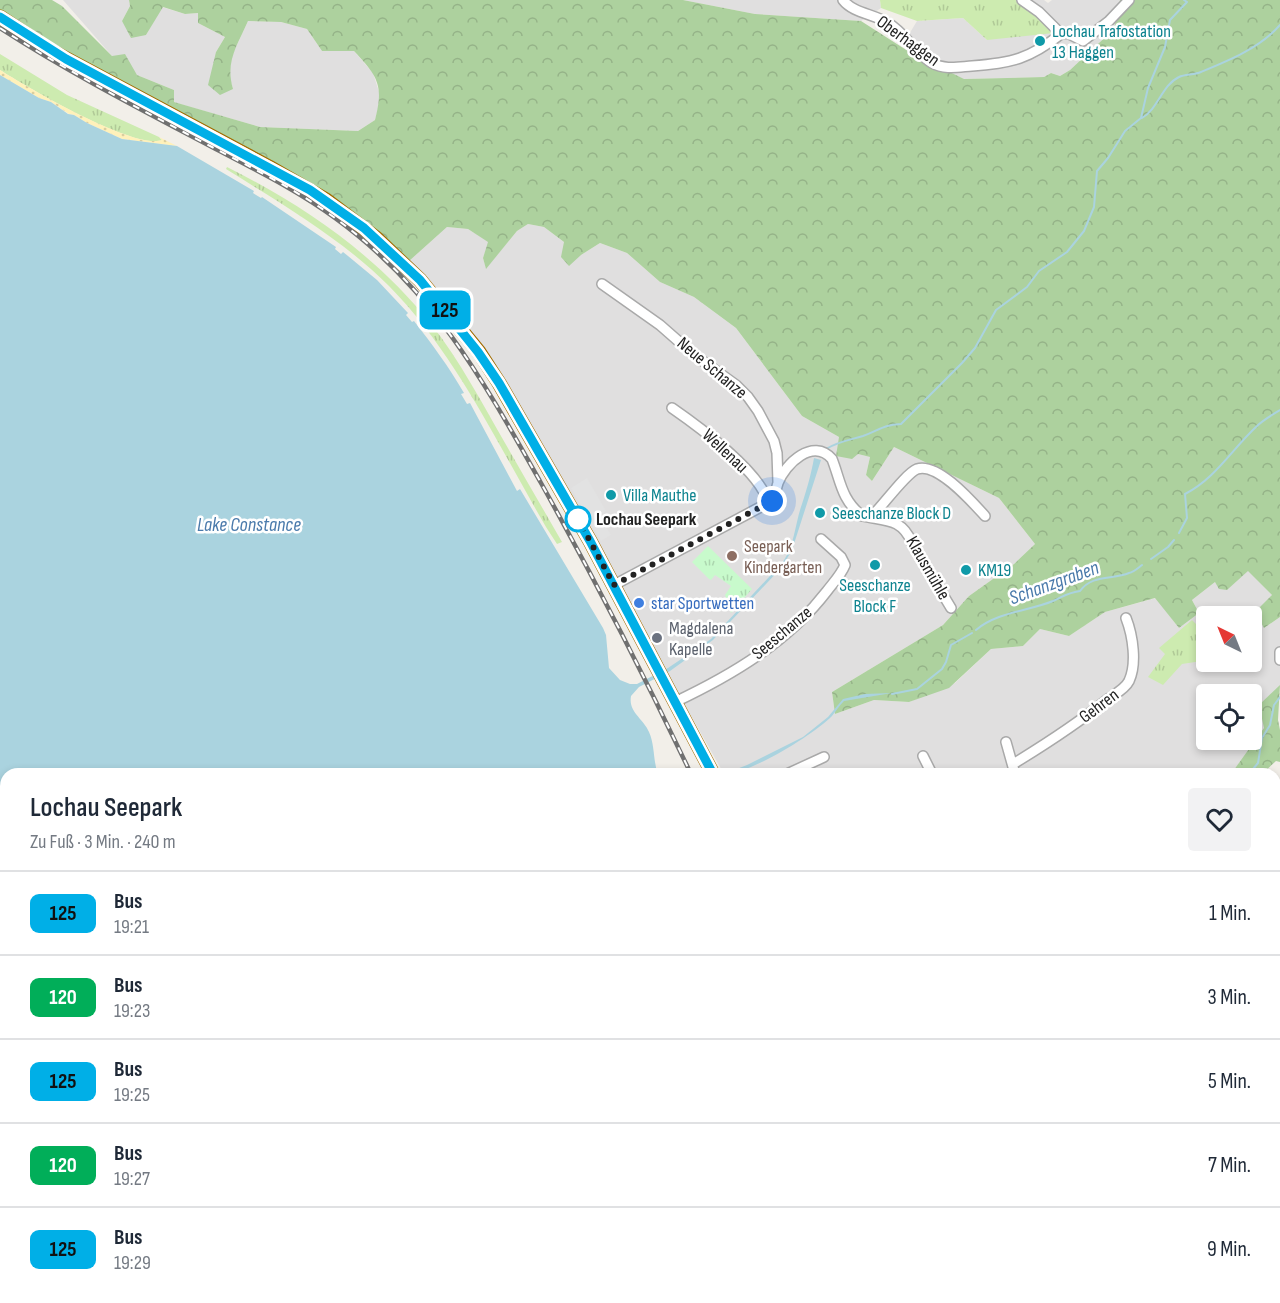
<!DOCTYPE html>
<html lang="de">
<head>
<meta charset="utf-8">
<style>
  :root { --surface:#fff; --page:#f2f2f3; --text:#1f2937; --muted:#747a83; --line:#e0e1e3 }
  body { margin:0; font-family:"Sofia Sans Condensed",sans-serif; background:var(--page); color:var(--text); height:100vh; display:flex; flex-direction:column; font-size:22px; white-space:nowrap }
  * { box-sizing:border-box; margin:0 }
  p { font-size:20px; color:var(--muted) }
  .icon { flex:none; width:33px; height:33px; fill:none; stroke:currentColor; stroke-width:2; stroke-linecap:round; stroke-linejoin:round }
  .map { position:relative; flex:1; overflow:hidden }
  .panel { position:absolute; left:0px; top:768px; width:1281px; height:536px; display:flex; flex-direction:column; background:var(--surface); border-radius:18px 18px 0 0; box-shadow:0 3px 9px #0003 }
  .panel>* { flex:none }
  .badge { padding:0 12px; border-radius:9px; font-size:21px; line-height:39px }
  .needle { width:39px; rotate:317deg }
  .tools { position:absolute; left:1196px; top:606px; display:grid; gap:12px }
  .tools a { display:grid; place-items:center; width:66px; height:66px; border-radius:6px; background:var(--surface); box-shadow:0 3px 9px #0003; font-size:30px }
  .you { position:absolute; width:30px; height:30px; margin:-15px; border:4px solid #fff; border-radius:50%; background:#1a73e8; box-shadow:0 0 0 9px #1a73e833 }
  .map>.badge { position:absolute; translate:-50% -50%; box-shadow:0 0 0 3px #fff }
  .round { display:grid; place-items:center; flex:none; width:63px; height:63px; border-radius:6px; background:var(--page) }
  .summary { display:flex; align-items:center; justify-content:space-between; height:102px; padding:0 30px }
  h1 { font-size:28px; font-weight:600; line-height:45px }
  ul { padding:0; list-style:none }
  li { display:flex; align-items:center; gap:18px; height:84px; padding:0 30px; border-top:2px solid var(--line) }
  li div { flex:1 }
  li b { display:block; font-size:22px }
  li em { font-style:normal }
  li .badge { min-width:66px; font-weight:700; text-align:center }
  .map>svg:first-child { display:block }
  .residential { fill:#e0dfdf; fill-rule:evenodd }
  .grass { fill:url(#grass-tufts) }
  .forest { fill:url(#forest-crowns) }
  .sand { fill:url(#sand-dots) }
  .park { fill:url(#park-tufts) }
  .parking { fill:#e2e2e2 }
  .water { fill:#aad3df }
  .lines { fill:none; stroke-linecap:round; stroke-linejoin:round }
  .stream { stroke:#aad3df; stroke-width:2 }
  .ferry { stroke:#4a7aab; stroke-width:1.5; stroke-dasharray:8 6; stroke-linecap:butt }
  .minor-casing { stroke:#a9a9a9; stroke-width:12 }
  .major-casing { stroke:#a06b00; stroke-width:15 }
  .minor { stroke:#fff; stroke-width:9 }
  .major { stroke:#fcd6a4; stroke-width:12 }
  .rail-casing { stroke:#707070; stroke-width:4.5 }
  .rail { stroke:#fff; stroke-width:2; stroke-dasharray:7; stroke-linecap:butt }
  .line-casing { stroke:#fff; stroke-width:14 }
  .line { stroke:#00afe7; stroke-width:9 }
  .walk { stroke:#222; stroke-width:6; stroke-dasharray:0 10.8 }
  .culture-dot { fill:#0f9aa8; stroke:#fff; stroke-width:2 }
  .stop-dot { fill:#fff; stroke:#00afe7; stroke-width:3 }
  .education-dot { fill:#8d6e63; stroke:#fff; stroke-width:2 }
  .shop-dot { fill:#3f7fe0; stroke:#fff; stroke-width:2 }
  .worship-dot { fill:#6b7280; stroke:#fff; stroke-width:2 }
  .labels { text-anchor:middle; dominant-baseline:central; stroke-width:5; stroke-linejoin:round; paint-order:stroke }
  .culture-label { font-size:18px; fill:#0d838f; stroke:#fff; text-anchor:start }
  .street-label { font-size:18px; fill:#222; stroke:#fff }
  .stop-label { font-size:18px; font-weight:bold; fill:#222; stroke:#fff; text-anchor:start }
  .education-label { font-size:18px; fill:#785e54; stroke:#fff; text-anchor:start }
  .shop-label { font-size:18px; fill:#366cbe; stroke:#fff; text-anchor:start }
  .worship-label { font-size:18px; fill:#5b616d; stroke:#fff; text-anchor:start }
  .water-label { font-size:20px; font-style:italic; fill:#4a7aab; stroke:#fff }
</style>
</head>
<body>
<div class="map">
<svg width="1280" height="1303" viewBox="0 0 1280 1303">
  <defs>
    <pattern id="grass-tufts" width="24" height="20" patternUnits="userSpaceOnUse" patternTransform="scale(1.5)"><rect width="24" height="20" fill="#cdebb0"/><path d="M3 7l-1-3M5 7V3M7 7l1-3M15 17l-1-3M17 17v-4M19 17l1-3" fill="none" stroke="#b0c997"/></pattern>
    <pattern id="forest-crowns" width="20" height="18" patternUnits="userSpaceOnUse" patternTransform="scale(1.5)"><rect width="20" height="18" fill="#add19e"/><path d="M2 6a3 3 0 1 1 6 0M12 15a3 3 0 1 1 6 0" fill="none" stroke="#95b388"/></pattern>
    <pattern id="sand-dots" width="8" height="8" patternUnits="userSpaceOnUse" patternTransform="scale(1.5)"><rect width="8" height="8" fill="#fff1ba"/><path d="M2 2h.1M6 6h.1" fill="none" stroke="#dacea0" stroke-width="1.8" stroke-linecap="round"/></pattern>
    <pattern id="park-tufts" width="24" height="20" patternUnits="userSpaceOnUse" patternTransform="scale(1.5)"><rect width="24" height="20" fill="#c8facc"/><path d="M3 7l-1-3M5 7V3M7 7l1-3M15 17l-1-3M17 17v-4M19 17l1-3" fill="none" stroke="#acd6af"/></pattern>
  </defs>
  <rect width="100%" height="100%" fill="#f2efe9"/>
  <path class="residential" d="M63 0H129L130 6 122 21 146 35 162 7 185 14 198 13V23L225 37 216 52 233 89 229 76V62L248 21 281 22 307 29 322 51H354L373 73 381 98 375 120 358 131 260 127 173 102 174 90 137 75 112 56Z
    M683 0H880L881 8 861 21 755 14Z
    M1017 0H1044L1048 3 1052 0H1120L1114 29 1070 70 1060 76 1051 73 1044 77 963 79 911 53 908 36 917 21 963 18 987 40 1033 11Z
    M528 224 544 227 581 255 600 243 627 253 660 282 694 297 736 328 802 416 839 437 858 454 870 457 866 475 872 481 894 447 999 498 1035 544 1014 564 969 596 943 625 832 692 835 714 874 700 909 702 955 683 991 649 1023 646 1040 629 1069 636 1105 612 1156 598 1179 628 1199 613 1192 600 1215 582 1227 590 1248 570 1272 595 1264 628 1280 617V685L1265 728 1253 745 1231 774H724L652 647 498 367 408 262 447 227 468 229 489 242 483 258 486 268 517 231ZM1206 616H1251V662H1206ZM1206 694H1251V740H1206Z
    M1280 833V1098H1275V834Z
    M1275 1239 1280 1242V1303H848V1298H1275Z"/>
  <path class="grass" d="M880 0H1017L1033 11 1054 33 987 40 963 18 917 21 881 8Z
    M0 54 67 95 159 137 162 140C133 150 27 87 0 70Z
    M227 167C305 206 376 255 431 324 460 361 482 403 505 443 524 476 543 509 562 542L557 544 546 527C498 445 456 354 389 286 342 239 282 204 226 169Z
    M1206 618V657L1202 661 1182 664 1163 685 1148 677 1165 654 1159 648 1192 620 1197 625Z"/>
  <path class="forest" d="M0 0H52L62 6 112 56 125 54 137 75 174 90V102L260 127 358 131 375 120C384 85 378 77 354 51H322L307 29 281 22 248 21C237 46 225 62 233 89L220 95 208 85 216 52 225 37 198 23V13L185 14 163 7 146 35 131 38 122 21 130 6 129 0H683L755 14 861 21 911 53 964 79 1044 77 1051 73 1060 76 1070 70 1114 29 1120 0H1280V617L1264 628 1255 612 1272 595 1248 571 1227 590 1219 589 1215 582 1192 600 1199 613 1179 628 1155 598 1105 612 1069 636 1040 629 1023 646 991 649 949 688 909 702 874 700 835 714 832 692 943 625 969 596 1014 564 1035 544 999 498 894 447 872 481 866 475 870 457 858 454 852 459 836 456 839 437 802 416 736 328 694 297 660 282 627 253 600 243 581 255 569 266 561 257 564 242 544 227 528 224 517 231 486 269 483 258 488 242 468 229 447 227 408 262 385 241 38 37 0 12Z
    M1280 685 1278 720 1280 730V762L1276 761 1262 774H1231L1264 728 1259 705Z"/>
  <path class="sand" d="M0 70C27 87 134 150 162 140L159 137 177 146 122 139 87 123 74 115 69 114 51 102 39 98 0 75Z"/>
  <path class="park" d="M708 546 752 589 731 613 725 595 731 586 715 575 711 580 709 579 692 562Z"/>
  <path class="parking" d="M587 478 606 511 599 515 611 535 601 541 571 488Z"/>
  <path class="water" d="M0 75 39 98 51 102 68 114 74 115 87 123 122 139 177 146 254 191 253 193 261 198 262 197 336 247 335 249 341 254 343 252 348 256 377 280 408 313 406 315 412 322 414 321C432 344 449 367 464 393L461 394 467 404 470 403 517 491 520 489 603 628 606 635 609 668 620 680 630 684H637L668 668 711 639 783 562C795 544 795 523 802 504 807 488 811 475 814 458L821 460 792 550 782 567 713 640 670 671 639 687 631 696C628 712 644 719 649 732 655 745 653 761 658 774H6V1298H639L637 1303H0Z
    M892 693 844 701C839 706 836 711 832 716 813 735 750 774 724 774L747 765 803 737 828 717 843 699 865 694Z
    M642 1298H734L713 1303H641Z
    M737 1298H808V1303H745Z"/>
  <g class="lines">
    <path class="stream" d="M1142 118C1158 109 1162 85 1179 77 1185 74 1194 75 1201 72 1228 61 1260 48 1280 25
      M826 449C839 441 850 440 863 436 880 430 882 425 901 424L962 363 975 348 996 310 1027 287 1039 271 1067 252 1084 231 1094 207 1097 171 1108 158 1125 131 1141 118 1148 88 1165 47 1170 20 1187 2 1184 0
      M1179 533 1187 518 1185 494C1216 478 1232 449 1257 426 1263 420 1272 415 1280 410
      M1151 559 1168 547 1174 540
      M976 630C997 612 1029 611 1053 601 1064 596 1067 593 1080 591 1092 574 1113 580 1129 573 1134 572 1138 568 1142 565
      M892 694 917 689 942 669 946 662 951 645 972 633
      M1249 774 1258 763 1262 738 1270 725 1274 705 1280 697
      M1275 817H1280
      M1275 1137 1280 1138"/>
    <path class="ferry" d="M0 1158H6
      M0 1212 6 1211
      M546 1298 555 1303
      M566 1298 574 1303"/>
    <defs>
      <path id="minor" d="M843 0C853 13 874 14 888 23 905 33 915 53 932 63 945 70 958 67 972 66 1012 63 1029 59 1061 34
        M1022 0 1039 12 1061 34 1067 33 1083 41 1109 21 1129 0
        M602 284 660 325 693 354 736 385 748 397 758 411 774 441 777 453 778 482
        M672 408C698 426 762 473 768 503
        M871 517C882 507 905 474 917 469 938 462 973 503 985 516
        M614 585 768 503C776 498 775 492 778 483 785 464 813 437 832 459 841 482 841 499 862 516 885 521 902 518 912 543L951 608
        M1280 652V660
        M675 702C732 675 788 642 827 591 833 583 841 575 845 565L841 557 821 539
        M1006 742 1015 774
        M923 756 932 774
        M1013 764C1046 744 1078 723 1108 699 1115 694 1125 689 1129 681 1137 664 1133 636 1126 618
        M787 774 824 757
        M1275 896 1280 895
        M1275 1069 1280 1066
        M1275 1189 1280 1187
        M1275 1236 1280 1237
        M1142 1298 1143 1303"/>
      <path id="major" d="M0 17 48 49 269 167 326 200 376 238 420 280 479 352 499 383 590 541 713 774
        M916 1298 917 1303"/>
    </defs>
    <use href="#minor" class="minor-casing"/>
    <use href="#major" class="major-casing"/>
    <use href="#minor" class="minor"/>
    <use href="#major" class="major"/>
    <defs>
      <path id="rail" d="M0 28C68 72 140 109 212 147 254 169 297 190 335 218 433 289 483 380 541 483 594 578 644 675 691 774
        M837 1303V1298"/>
    </defs>
    <use href="#rail" class="rail-casing"/>
    <use href="#rail" class="rail"/>
  </g>
  <g class="lines">
    <defs>
      <path id="line" d="M0 17 66 59 310 190 364 228 420 280 478 352 499 383 590 541 713 774"/>
    </defs>
    <use href="#line" class="line-casing"/>
    <use href="#line" class="line"/>
    <path class="walk" d="M578 519 614 585 772 501"/>
  </g>
  <g class="culture-dot">
    <circle cx="1040" cy="41" r="6"/>
    <circle cx="611" cy="495" r="6"/>
    <circle cx="820" cy="513" r="6"/>
    <circle cx="875" cy="565" r="6"/>
    <circle cx="966" cy="570" r="6"/>
  </g>
  <circle class="stop-dot" cx="578" cy="519" r="12"/>
  <circle class="education-dot" cx="732" cy="556" r="6"/>
  <circle class="shop-dot" cx="639" cy="603" r="6"/>
  <circle class="worship-dot" cx="657" cy="638" r="6"/>
  <g class="labels">
    <g class="culture-label">
      <text x="1052" y="31">Lochau Trafostation<tspan x="1052" dy="21">13 Haggen</tspan></text>
      <text x="623" y="495">Villa Mauthe</text>
      <text x="832" y="513">Seeschanze Block D</text>
      <text x="978" y="570">KM19</text>
      <text x="875" y="585" text-anchor="middle">Seeschanze<tspan x="875" dy="21">Block F</tspan></text>
    </g>
    <g class="street-label">
      <text transform="translate(908 41) rotate(36)">Oberhaggen</text>
      <text transform="translate(712 368) rotate(40)">Neue Schanze</text>
      <text transform="translate(725 451) rotate(43)">Wellenau</text>
      <text transform="translate(928 568) rotate(60)">Klausmühle</text>
      <text transform="translate(782 633) rotate(-40)">Seeschanze</text>
      <text transform="translate(1099 706) rotate(-37)">Gehren</text>
    </g>
    <g class="stop-label">
      <text x="596" y="519">Lochau Seepark</text>
    </g>
    <g class="education-label">
      <text x="744" y="546">Seepark<tspan x="744" dy="21">Kindergarten</tspan></text>
    </g>
    <g class="shop-label">
      <text x="651" y="603">star Sportwetten</text>
    </g>
    <g class="worship-label">
      <text x="669" y="628">Magdalena<tspan x="669" dy="21">Kapelle</tspan></text>
    </g>
    <g class="water-label">
      <text x="249" y="525">Lake Constance</text>
      <text transform="translate(1054 583) rotate(-20)">Schanzgraben</text>
    </g>
  </g>
</svg>
<div class="tools">
<a><svg class="needle" viewBox="-14 -14 28 28"><path d="M0-13l5 13h-10z" fill="#e53935"/><path d="M0 13l5-13h-10z" fill="#747a83"/></svg></a>
<a><svg class="icon" aria-label="locate" viewBox="0 0 24 24"><circle cx="12" cy="12" r="6"/><path d="M12 2v4M12 18v4M2 12h4M18 12h4"/></svg></a>
</div>
<div class="you" style="left:772px;top:501px"></div>
<b class="badge" style="left:445px;top:310px;background:#00afe7;color:#111">125</b>
<section class="panel">
<div class="summary"><div><h1>Lochau Seepark</h1><p>Zu Fuß · 3 Min. · 240 m</p></div><a class="round"><svg class="icon" aria-label="heart" viewBox="0 0 24 24"><path d="M12 20l-8-8c-3-5 5-10 8-4 3-6 11-1 8 4z"/></svg></a></div>
<ul>
<li><span class="badge" style="background:#00afe7;color:#111">125</span><div><b>Bus</b><p>19:21</p></div><em>1 Min.</em></li>
<li><span class="badge" style="background:#01ae59;color:#fff">120</span><div><b>Bus</b><p>19:23</p></div><em>3 Min.</em></li>
<li><span class="badge" style="background:#00afe7;color:#111">125</span><div><b>Bus</b><p>19:25</p></div><em>5 Min.</em></li>
<li><span class="badge" style="background:#01ae59;color:#fff">120</span><div><b>Bus</b><p>19:27</p></div><em>7 Min.</em></li>
<li><span class="badge" style="background:#00afe7;color:#111">125</span><div><b>Bus</b><p>19:29</p></div><em>9 Min.</em></li>
</ul>
</section>
</div>
</body>
</html>
